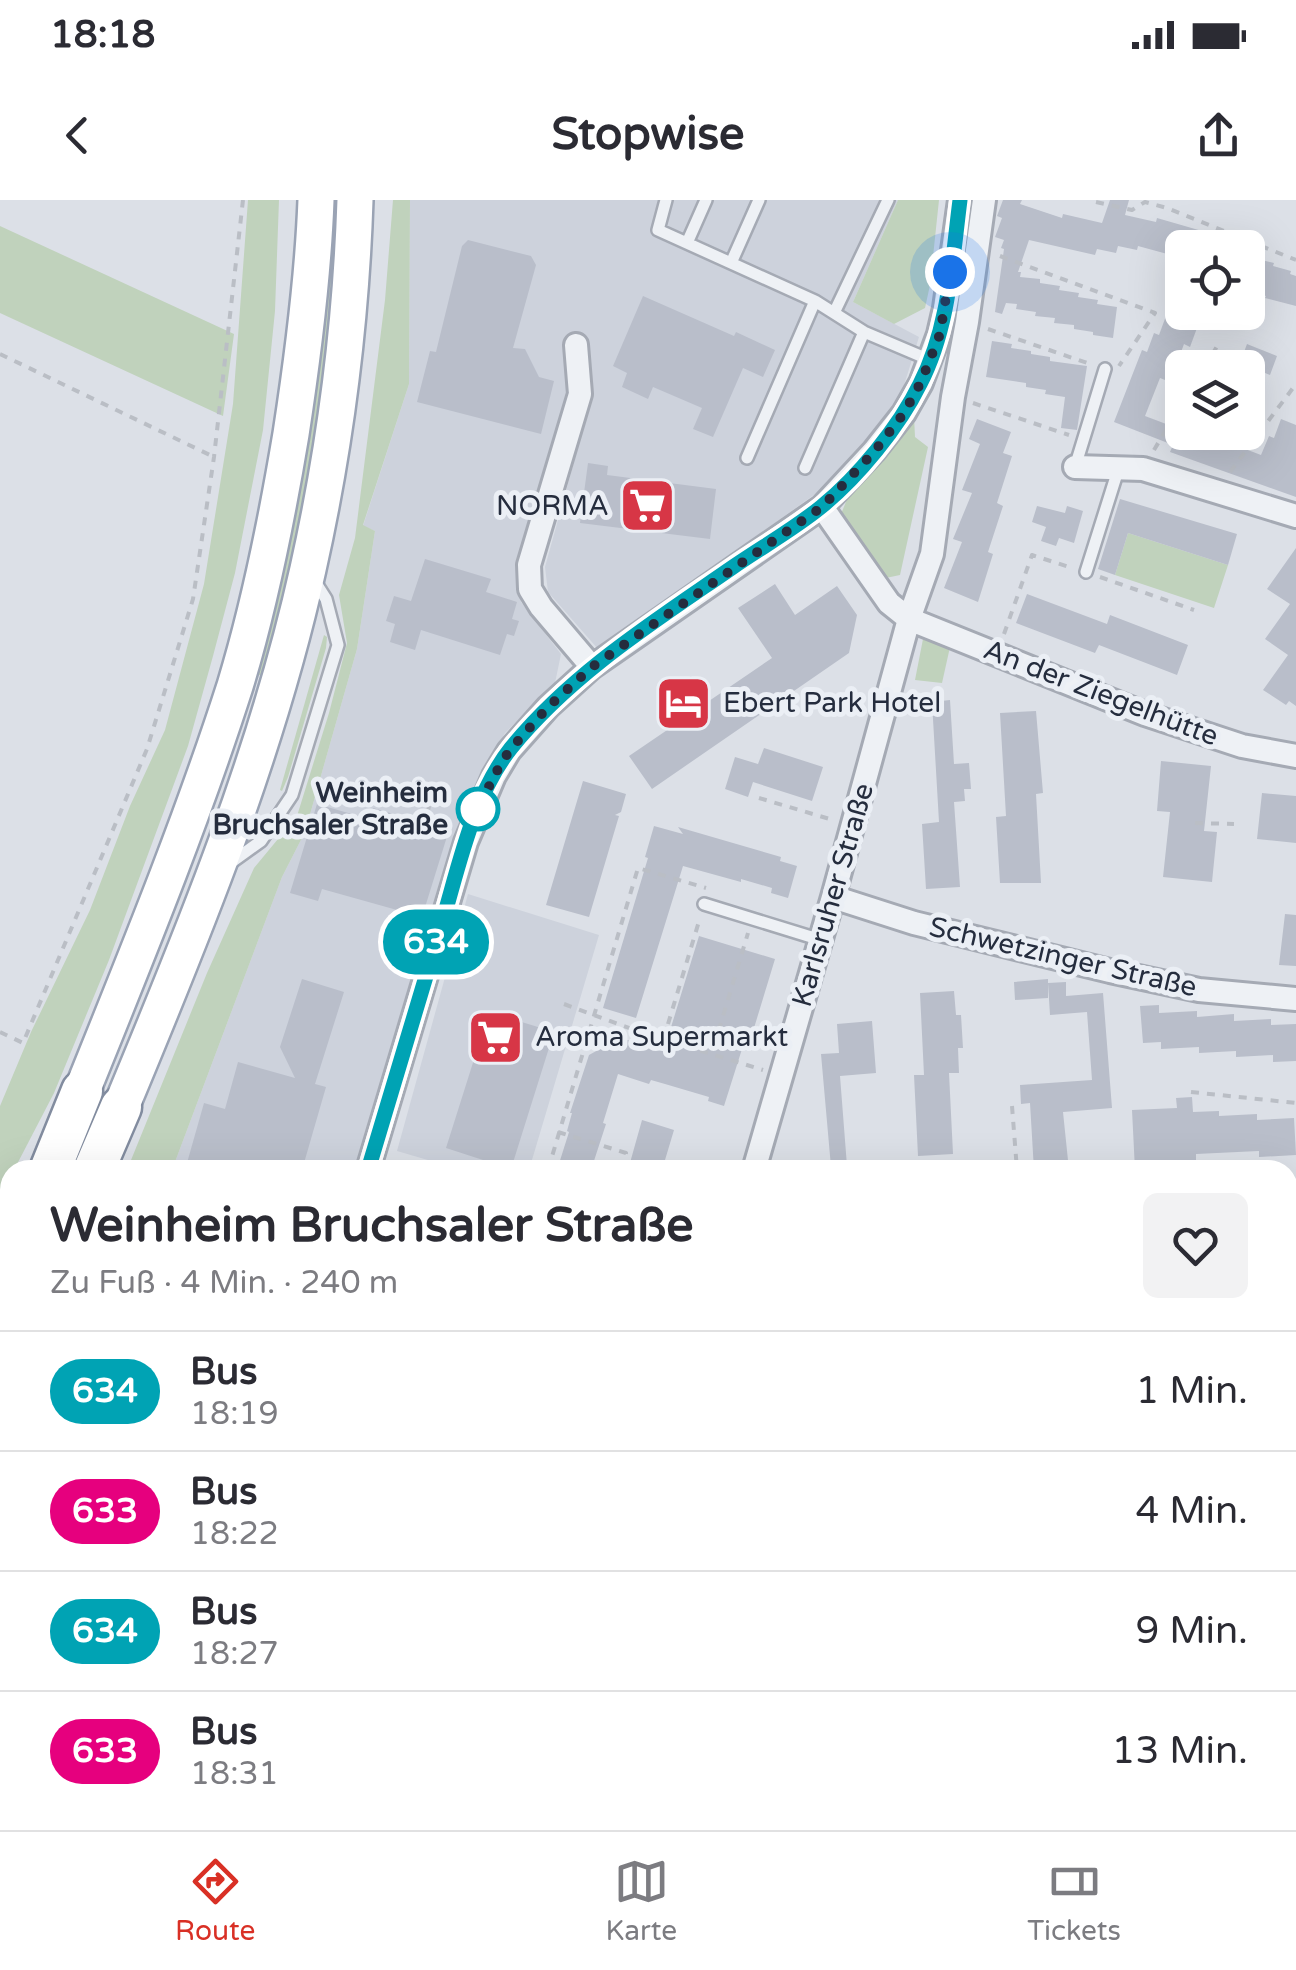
<!DOCTYPE html>
<html lang="de">
<head>
<meta charset="utf-8">
<style>
  :root { --surface:#fff; --page:#f2f2f3; --text:#2b2b33; --muted:#7c7c81; --line:#e1e1e2; --accent:#d93025 }
  body { margin:0; font-family:"Varela Round",sans-serif; background:var(--page); color:var(--text); height:100vh; display:flex; flex-direction:column; font-size:38px; white-space:nowrap }
  * { box-sizing:border-box; margin:0 }
  p { font-size:32px; color:var(--muted) }
  .icon { flex:none; width:55px; height:55px; fill:none; stroke:currentColor; stroke-width:2; stroke-linecap:round; stroke-linejoin:round }
  .map { position:relative; flex:1; overflow:hidden }
  .sheet { position:absolute; left:0px; top:960px; width:1298px; height:670px; display:flex; flex-direction:column; background:var(--surface); border-radius:30px 30px 0 0; box-shadow:0 10px 40px #0002 }
  .sheet>* { flex:none }
  .badge { padding:0 20px; border-radius:32px; font-size:35px; line-height:65px }
  .tools { position:absolute; left:1165px; top:30px; display:grid; gap:20px }
  .tools a { display:grid; place-items:center; width:100px; height:100px; border-radius:15px; background:var(--surface); box-shadow:0 10px 40px #0002; font-size:50px }
  .you { position:absolute; width:50px; height:50px; margin:-25px; border:8px solid #fff; border-radius:50%; background:#1a73e8; box-shadow:0 0 0 15px #1a73e833 }
  .map>.badge { position:absolute; translate:-50% -50%; box-shadow:0 0 0 5px #fff }
  .round { display:grid; place-items:center; flex:none; width:105px; height:105px; border-radius:15px; background:var(--page) }
  .overview { display:flex; align-items:center; justify-content:space-between; height:170px; padding:0 50px }
  h1 { font-size:48px; font-weight:700; line-height:75px }
  ul { padding:0; list-style:none }
  li { display:flex; align-items:center; gap:30px; height:120px; padding:0 50px; border-top:2px solid var(--line) }
  li div { flex:1 }
  li b { display:block; font-size:38px }
  li em { font-style:normal }
  li .badge { min-width:110px; font-weight:700; text-align:center }
  .status { display:flex; justify-content:space-between; align-items:center; height:70px; padding:0 50px; background:var(--surface); direction:ltr }
  .status svg { height:28px; fill:currentColor }
  header { display:flex; justify-content:space-between; align-items:center; height:130px; padding:0 50px; background:var(--surface); font-size:45px; font-weight:700 }
  .tab-bar { display:flex; justify-content:space-around; align-items:center; height:140px; border-top:2px solid var(--line); background:var(--surface); font-size:28px; color:var(--muted) }
  .tab-bar a { display:grid; justify-items:center; gap:5px }
  .tab-bar .on { color:var(--accent) }
  .map>svg:first-child { display:block }
  .built { fill:#cdd2dc }
  .green { fill:#c0d2bc }
  .building { fill:#b9beca }
  .lines { fill:none; stroke-linecap:round; stroke-linejoin:round }
  .lane-casing { stroke:#a5aab4; stroke-width:16 }
  .street-casing { stroke:#a5aab4; stroke-width:28 }
  .primary-casing { stroke:#9aa3b4; stroke-width:40 }
  .highway-casing { stroke:#828c9f; stroke-width:45 }
  .path { stroke:#babec5; stroke-width:4; stroke-dasharray:8 8; stroke-linecap:butt }
  .lane { stroke:#eef1f5; stroke-width:11 }
  .street { stroke:#eef1f5; stroke-width:22 }
  .primary { stroke:#fff; stroke-width:35 }
  .highway { stroke:#fff; stroke-width:40 }
  .rail-casing { stroke:#747e92; stroke-width:10 }
  .rail { stroke:#ebeff5; stroke-width:6; stroke-dasharray:19; stroke-linecap:butt }
  .line-casing { stroke:#fff; stroke-width:22 }
  .line { stroke:#00a3b4; stroke-width:15 }
  .walk { stroke:#252d3e; stroke-width:10; stroke-dasharray:0 18 }
  .stop-dot { fill:#fff; stroke:#00a3b4; stroke-width:5 }
  .labels { text-anchor:middle; dominant-baseline:central; stroke-width:10; stroke-linejoin:round; paint-order:stroke }
  .poi-label { font-size:28px; fill:#252d3e; stroke:#ebeff5; text-anchor:start }
  .street-label { font-size:28px; fill:#252d3e; stroke:#ebeff5 }
  .stop-label { font-size:28px; font-weight:bold; fill:#252d3e; stroke:#ebeff5; text-anchor:end }
</style>
</head>
<body>
<div class="status"><b>18:18</b><svg viewBox="0 0 49 12"><path d="M0 12V9h3v3zM5 12V6h3v6zM10 12V3h3v9zM15 12V0h3v12zM26 1h20v11H26zM47 4h2v5h-2z"/></svg></div>
<header><svg class="icon" aria-label="back" viewBox="0 0 24 24"><path d="M15 5l-7 7 7 7"/></svg>Stopwise<svg class="icon" aria-label="share" viewBox="0 0 24 24"><path d="M12 15V3M7 8l5-5 5 5M5 13v7h14v-7"/></svg></header>
<div class="map">
<svg width="1296" height="1630" viewBox="0 0 1296 1630">
  <rect width="100%" height="100%" fill="#dce0e7"/>
  <path class="built" d="M410 0H898L853 102 919 137 896 211 818 292 598 449 548 392 545 367 574 262 549 256 516 368 521 402 561 454 555 483 505 533 476 585 457 633 357 970H172L282 677 305 632 357 449 375 331 363 326 409 184Z
    M468 694 599 735 529 970H462L397 951Z
    M283 1620H562L571 1630H288Z"/>
  <path class="green" d="M248 0H279L275 111 263 230 235 373 213 456 188 546 109 760 54 893 14 970H10V978L0 998V906L31 832 90 710 130 606 165 530 204 384 233 204Z
    M327 0H338L334 98 325 180 298 338 262 476 253 473Z
    M393 0H410L409 184 363 325 375 331 357 449 305 632 282 677 172 970H127L207 773 254 668 297 616 329 513 347 443 339 395 355 338 385 100Z
    M898 0H939L930 85 925 108 894 124 853 102Z
    M0 26 234 134 223 216 0 113Z
    M914 216 915 237 928 247 900 375 881 379 849 338 841 314 852 287Z
    M1128 333 1228 365 1214 408 1115 375Z
    M324 435 327 437 326 448 288 577 282 591 280 590Z
    M923 439 950 447 942 483 915 480Z
    M7 1222 2 1267 10 1306V1448L0 1449V1237Z
    M10 1489V1620H153L154 1630H0V1490Z
    M630 1620H754L752 1630H646Z"/>
  <path class="building" d="M1003 0H1022L1020 4 1062 18 1063 14 1102 23 1110 0H1129L1125 15 1156 22 1157 18 1202 31 1198 48H1182V58L1138 46 1137 50 1118 46 1116 53 1097 49 1095 55 1029 40 1018 72H1021L1020 77 1040 79V83L1060 86 1059 90 1079 93 1078 97 1098 100 1097 104 1117 107 1113 138 1093 135V132L1074 129V125L1054 123 1055 118 1035 116 1036 112 1016 109 1017 104 1006 103 1002 114 995 112 1004 49 1001 48 1004 40 995 37 1002 18 997 16Z
    M468 40 531 56 536 65 513 148 525 149 539 177 554 181 541 234 417 202 430 151 436 152 462 46Z
    M1248 57 1274 63 1273 66 1291 71 1290 74 1296 76V106L1265 98 1266 96 1248 91Z
    M643 96 734 136 736 132 775 150 763 177 743 168 713 237 693 229 702 208 653 187 648 199 622 187 627 173 613 166Z
    M1166 116 1197 128 1190 147 1184 144 1177 163 1172 161 1165 180 1160 178 1145 216 1182 230V232H1237L1232 244 1261 255 1269 236 1274 238 1281 219 1296 225V297L1170 252 1173 245 1114 222 1142 150 1147 152 1154 133 1159 135Z
    M992 141 1012 144 1011 148 1031 151V154L1050 157V161L1087 166 1077 230 1061 228 1065 197 1045 194 1046 190 1026 187V183L986 177Z
    M1247 144 1277 156 1270 175 1265 173 1249 215 1248 168H1238Z
    M977 219 1011 232 1003 253 1012 256 997 303 1003 306 988 352 993 354 978 402 944 388 962 342 953 339 972 293 962 290 980 244 969 239Z
    M588 263 608 266 607 275 716 289 710 339 580 323Z
    M1120 299 1237 334 1228 365 1128 333 1115 375 1098 369Z
    M1037 306 1065 313 1067 306 1083 311 1074 343 1059 338 1056 346 1041 341 1046 327 1032 322Z
    M1296 348V506L1289 501 1286 505 1263 490 1288 455 1265 439 1290 404 1267 389Z
    M425 359 491 379 486 392 517 402 512 419 519 421 514 436 507 434 500 455 421 430 415 450 390 442 395 424 386 421 394 396 411 401Z
    M775 384 795 415 837 386 857 415 849 453 652 589 629 556 676 524 659 499 691 476 709 501 772 458 738 408Z
    M1027 394 1107 424 1110 415 1188 445 1177 475 1099 445 1095 453 1016 423Z
    M950 500 954 564 969 563 971 589H964L965 601 954 602 960 687 926 689 922 624 939 622 932 502Z
    M1036 511 1043 593 1036 594 1041 683H1000L996 617 1006 616 1000 513Z
    M764 548 823 567 812 601 753 582 748 597 725 589 735 557 758 564Z
    M1161 561 1211 566 1204 631 1217 632 1212 682 1163 677 1170 612 1157 611Z
    M583 581 626 594 621 612 615 615 619 616 589 717 546 705Z
    M1262 593 1296 596V643L1257 639Z
    M317 604 369 619 373 608 449 630 422 717 322 689 318 701 290 693Z
    M654 626 683 634 678 627 781 657 780 661 797 666 788 698 771 693 772 688 741 679V682L683 666 636 818 603 808 648 658 645 657Z
    M1285 714 1296 715V766L1279 765Z
    M699 736 775 759 747 851 742 849 724 906 708 901 709 897 665 884 651 880 649 884 618 874 603 923 606 924 591 970H557L569 932 567 931 572 913H570L589 855 620 838 664 850Z
    M302 779 344 792 315 884 326 887 302 970H185L204 903 225 909 238 862 295 878 280 847Z
    M1048 779V798L1015 800 1014 782Z
    M1066 782V796L1103 793 1112 908 1063 912 1069 970H1034L1030 903 1021 904 1020 885 1092 880 1087 812 1050 815 1048 783Z
    M954 791 956 815H961L963 848H958L959 873H949L953 954 918 956 914 875H924L920 793Z
    M1159 805V813L1197 811V817L1234 814V821L1271 819V825L1296 824V861L1273 862V855L1236 857V851L1199 853V847L1161 849V842L1143 843 1140 806Z
    M489 812 554 832 511 969 446 948Z
    M872 821 876 873 840 876 847 966 831 967 821 854 839 853 837 824Z
    M1192 897 1193 912 1219 911V916L1257 914V920L1294 918 1296 955 1259 957V951L1196 954V970H1135L1132 910 1177 908 1176 898Z
    M642 920 674 930 662 970H628Z"/>
  <g class="lines">
    <defs>
      <path id="lane" d="M666 0 658 30 815 101 864 132 930 160
        M687 43 706 0
        M731 63 759 0
        M834 113 888 0
        M747 258 815 101
        M1075 267 1105 169
        M805 268 864 132
        M1086 372 1119 267
        M229 664 261 641 292 595 338 445 326 399 314 380
        M704 704 821 740
        M516 1630 519 1620"/>
      <path id="street" d="M576 145 580 194 529 365 530 389 541 407 592 467
        M1075 267 1143 269 1296 316
        M822 307 889 403 909 419 1145 514 1242 546 1296 556
        M833 697 914 723 1110 771 1199 790 1296 799
        M368 970 466 642 494 576 509 551 548 507 592 467 822 307 874 251 904 213 921 183 939 134 945 108 960 0
        M754 970 833 697 909 419 932 354 953 197 967 122 984 0
        M1288 1095 1296 1081
        M1288 1504 1296 1490
        M575 1620 585 1630
        M1153 1620C1174 1629 1190 1628 1211 1620
        M1283 1630 1296 1603"/>
      <path id="primary" d="M82 891C136 757 191 623 235 486 260 404 277 318 291 234 303 156 313 79 316 0
        M121 907C194 732 267 554 308 369 335 248 351 124 355 0"/>
      <path id="highway" d="M50 970 82 891
        M94 970 121 907
        M0 1083 10 1061
        M0 1180 10 1158
        M0 1469H10
        M175 1620V1630
        M205 1620 208 1630"/>
    </defs>
    <use href="#lane" class="lane-casing"/>
    <use href="#street" class="street-casing"/>
    <use href="#primary" class="primary-casing"/>
    <use href="#highway" class="highway-casing"/>
    <path class="path" d="M1096 2 1132 10 1145 2 1167 8 1296 60
      M1000 56 1155 113 1119 166
      M988 129 1093 165
      M0 154 214 257
      M1204 168 1219 143
      M973 203 1069 235
      M1154 250 1182 203
      M1230 272 1296 184
      M1100 377 1194 410
      M1004 434 1032 355 1072 368
      M759 598 833 620
      M1195 623 1234 624
      M425 626 429 606
      M422 635 425 628 447 635
      M564 804 637 831 763 870
      M668 824 700 718
      M0 832 23 843 147 549 193 399 214 257 243 0
      M714 846 748 733
      M1191 892 1296 903
      M1012 906 1017 970
      M558 932 626 953 621 970
      M548 970 638 668 706 688
      M1288 988 1296 989
      M1288 1130 1296 1135
      M769 1630 771 1620"/>
    <use href="#lane" class="lane"/>
    <use href="#street" class="street"/>
    <use href="#primary" class="primary"/>
    <use href="#highway" class="highway"/>
    <defs>
      <path id="rail" d="M1288 1540 1296 1526
        M1246 1630 1252 1620"/>
    </defs>
    <use href="#rail" class="rail-casing"/>
    <use href="#rail" class="rail"/>
  </g>
  <g class="lines">
    <defs>
      <path id="line" d="M368 970C393 888 417 805 442 723 459 666 473 596 511 548 572 473 655 421 733 367 762 347 794 329 821 307 858 277 899 227 920 184 949 128 952 62 960 0"/>
    </defs>
    <use href="#line" class="line-casing"/>
    <use href="#line" class="line"/>
    <path class="walk" d="M478 609 476 614 494 576 509 551 548 507 592 467 822 307 874 252 904 213 921 182 940 134 950 72"/>
  </g>
  <defs>
    <symbol id="supermarket-square" viewBox="-11 -11 22 22"><rect x="-9" y="-9" width="18" height="18" rx="4" fill="#d73646" stroke="#ebeff5"/><path d="M-6-5.5h2.5l.6 2H6L4.5 2H-2.5L-4.4-4H-6ZM-1.5 3.2a1.3 1.3 0 1 0 .1 0ZM3 3.2a1.3 1.3 0 1 0 .1 0Z" fill="#fff"/></symbol>
    <symbol id="hotel-square" viewBox="-11 -11 22 22"><rect x="-9" y="-9" width="18" height="18" rx="4" fill="#d73646" stroke="#ebeff5"/><path d="M-6-4.5h1.5V1H6V5H4.5V3h-9V5H-6ZM-4 0a1.8 1.8 0 1 1 3.6 0ZM.5 0V-2.5h3Q6-2.5 6 0Z" fill="#fff"/></symbol>
  </defs>
  <g fill-rule="evenodd">
    <use href="#supermarket-square" x="616" y="274" width="63" height="63"/>
    <use href="#hotel-square" x="652" y="472" width="63" height="63"/>
    <use href="#supermarket-square" x="464" y="806" width="63" height="63"/>
  </g>
  <circle class="stop-dot" cx="478" cy="609" r="20"/>
  <g class="labels">
    <g class="poi-label">
      <text x="609" y="306" text-anchor="end">NORMA</text>
      <text x="723" y="503">Ebert Park Hotel</text>
      <text x="535" y="837">Aroma Supermarkt</text>
    </g>
    <g class="street-label">
      <text transform="translate(1101 493) rotate(21)">An der Ziegelhütte</text>
      <text transform="translate(833 695) rotate(-74)">Karlsruher Straße</text>
      <text transform="translate(1063 757) rotate(13)">Schwetzinger Straße</text>
    </g>
    <g class="stop-label">
      <text x="448" y="593">Weinheim<tspan x="448" dy="32">Bruchsaler Straße</tspan></text>
    </g>
  </g>
</svg>
<div class="tools">
<a><svg class="icon" aria-label="locate" viewBox="0 0 24 24"><circle cx="12" cy="12" r="6"/><path d="M12 2v4M12 18v4M2 12h4M18 12h4"/></svg></a>
<a><svg class="icon" aria-label="layers" viewBox="0 0 24 24"><path d="M12 4l9 5-9 5-9-5zM3 14l9 5 9-5"/></svg></a>
</div>
<div class="you" style="left:950px;top:72px"></div>
<b class="badge" style="left:436px;top:742px;background:#00a3b4;color:#fff">634</b>
<section class="sheet">
<div class="overview"><div><h1>Weinheim Bruchsaler Straße</h1><p>Zu Fuß · 4 Min. · 240 m</p></div><a class="round"><svg class="icon" aria-label="heart" viewBox="0 0 24 24"><path d="M12 20l-8-8c-3-5 5-10 8-4 3-6 11-1 8 4z"/></svg></a></div>
<ul>
<li><span class="badge" style="background:#00a3b4;color:#fff">634</span><div><b>Bus</b><p>18:19</p></div><em>1 Min.</em></li>
<li><span class="badge" style="background:#e6007e;color:#fff">633</span><div><b>Bus</b><p>18:22</p></div><em>4 Min.</em></li>
<li><span class="badge" style="background:#00a3b4;color:#fff">634</span><div><b>Bus</b><p>18:27</p></div><em>9 Min.</em></li>
<li><span class="badge" style="background:#e6007e;color:#fff">633</span><div><b>Bus</b><p>18:31</p></div><em>13 Min.</em></li>
</ul>
</section>
</div>
<nav class="tab-bar">
<a class="on"><svg class="icon" aria-label="directions" viewBox="0 0 24 24"><path d="M12 3l9 9-9 9-9-9zM9 14v-3h6M13 9l2 2-2 2"/></svg>Route</a>
<a><svg class="icon" aria-label="map" viewBox="0 0 24 24"><path d="M3 6l6-2 6 2 6-2v14l-6 2-6-2-6 2zM9 4v14M15 6v14"/></svg>Karte</a>
<a><svg class="icon" aria-label="tickets" viewBox="0 0 24 24"><path d="M3 7h18v10H3zM15 7v10"/></svg>Tickets</a>
</nav>
</body>
</html>
